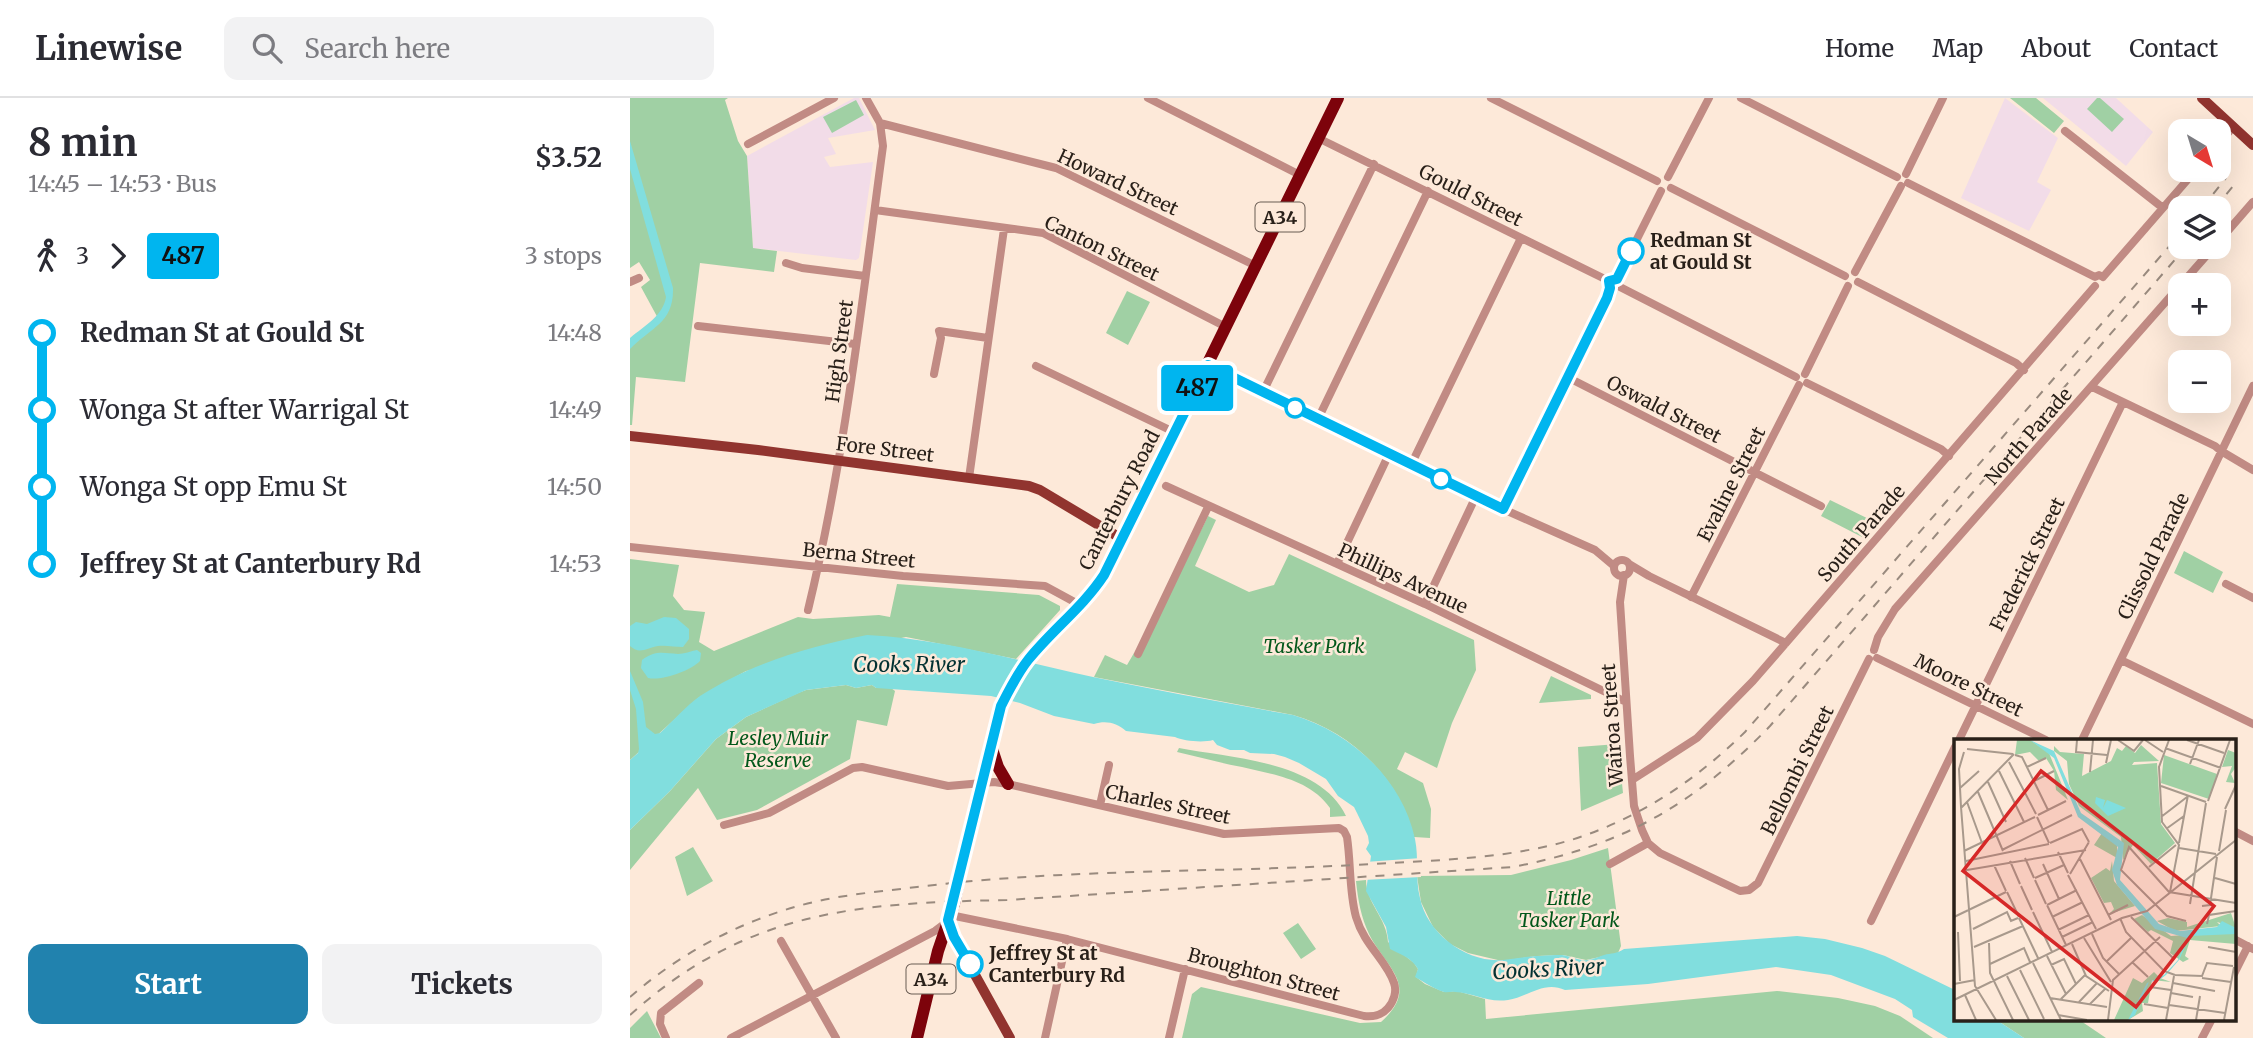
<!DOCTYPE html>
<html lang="en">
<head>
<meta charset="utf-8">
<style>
  :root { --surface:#fff; --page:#f2f2f3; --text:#2b2b33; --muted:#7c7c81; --line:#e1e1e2; --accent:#2182ae }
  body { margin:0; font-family:Merriweather,serif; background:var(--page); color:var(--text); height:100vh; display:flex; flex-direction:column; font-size:26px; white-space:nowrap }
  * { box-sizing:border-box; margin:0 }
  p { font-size:23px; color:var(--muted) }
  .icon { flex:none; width:38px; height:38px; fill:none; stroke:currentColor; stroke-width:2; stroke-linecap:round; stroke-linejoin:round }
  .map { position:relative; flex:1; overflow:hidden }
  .details { display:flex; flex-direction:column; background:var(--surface); width:630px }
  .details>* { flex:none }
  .badge { padding:0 14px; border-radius:5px; font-size:24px; line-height:46px }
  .needle { width:46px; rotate:142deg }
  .buttons { position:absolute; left:1538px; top:21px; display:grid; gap:14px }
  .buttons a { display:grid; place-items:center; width:63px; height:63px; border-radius:14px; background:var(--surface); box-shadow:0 7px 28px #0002; font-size:35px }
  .map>.badge { position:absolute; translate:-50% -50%; box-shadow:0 0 0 4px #fff }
  .legs { display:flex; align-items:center; gap:10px; height:77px; padding:0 28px; font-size:23px }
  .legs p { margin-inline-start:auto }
  .head { display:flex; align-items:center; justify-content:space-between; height:119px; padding:0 28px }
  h1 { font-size:38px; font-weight:700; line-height:52px }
  .cta { display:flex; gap:14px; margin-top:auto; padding:14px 28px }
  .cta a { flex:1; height:80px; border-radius:14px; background:var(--accent); color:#fff; font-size:28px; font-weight:700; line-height:80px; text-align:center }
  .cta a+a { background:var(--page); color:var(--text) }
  ul { padding:0 28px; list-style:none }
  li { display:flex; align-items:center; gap:24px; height:77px; font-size:26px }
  li i { display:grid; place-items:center; width:10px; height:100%; margin:0 9px; background:currentColor }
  li i::after { content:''; width:18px; height:18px; margin:-9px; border:5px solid; border-radius:50%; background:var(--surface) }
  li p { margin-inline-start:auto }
  li:first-child i { background:linear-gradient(#0000 50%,currentColor 0) }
  li:last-child i { background:linear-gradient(currentColor 50%,#0000 0) }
  header { display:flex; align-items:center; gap:42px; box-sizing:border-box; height:98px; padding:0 35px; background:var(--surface); border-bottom:2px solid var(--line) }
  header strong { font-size:33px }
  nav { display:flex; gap:38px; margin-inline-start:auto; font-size:24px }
  .search { width:490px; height:63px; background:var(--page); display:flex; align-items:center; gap:18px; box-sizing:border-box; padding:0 24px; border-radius:14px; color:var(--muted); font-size:26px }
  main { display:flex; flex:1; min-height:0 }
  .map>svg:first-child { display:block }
  .education { fill:#f2dce8 }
  .green { fill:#a0d0a4 }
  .water { fill:#81dede }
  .pier { fill:#fde9d9 }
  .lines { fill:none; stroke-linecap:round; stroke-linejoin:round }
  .minor { stroke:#c18b84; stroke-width:8 }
  .major { stroke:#91342f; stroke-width:10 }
  .highway { stroke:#7d030b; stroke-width:12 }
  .rail { stroke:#998a7e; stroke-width:2; stroke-dasharray:9 9; stroke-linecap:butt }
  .highway-bridge { stroke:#7d030b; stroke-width:12 }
  .line-1-casing { stroke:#fff; stroke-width:16 }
  .line-1 { stroke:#00b5ef; stroke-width:10 }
  .stop-1-dot { fill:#fff; stroke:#00b5ef; stroke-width:3.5 }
  .labels { text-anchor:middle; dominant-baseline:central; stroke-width:5; stroke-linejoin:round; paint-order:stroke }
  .shield { fill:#fde9d9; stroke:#695c53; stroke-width:2 }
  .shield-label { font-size:18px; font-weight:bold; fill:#292019 }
  .street-label { font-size:19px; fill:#292019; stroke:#fde9d9 }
  .stop-label { font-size:19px; font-weight:bold; fill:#292019; stroke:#fde9d9; text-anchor:start }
  .park-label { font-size:19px; font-style:italic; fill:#03581b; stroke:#fde9d9 }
  .water-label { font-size:21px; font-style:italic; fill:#023132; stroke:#fde9d9 }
  .inset-road { fill:none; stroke:#a8998c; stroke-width:2 }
  .view { fill:#d62828; fill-opacity:0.15; stroke:#d62828; stroke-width:3.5 }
  .inset-edge { fill:none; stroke:#292019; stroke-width:3.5 }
</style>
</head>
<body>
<header>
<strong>Linewise</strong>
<div class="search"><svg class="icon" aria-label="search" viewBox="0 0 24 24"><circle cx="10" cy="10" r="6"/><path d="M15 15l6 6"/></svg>Search here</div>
<nav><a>Home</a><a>Map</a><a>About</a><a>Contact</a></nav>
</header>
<main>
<section class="details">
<div class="head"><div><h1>8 min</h1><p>14:45 – 14:53 · Bus</p></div><b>$3.52</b></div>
<div class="legs"><svg class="icon" aria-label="walk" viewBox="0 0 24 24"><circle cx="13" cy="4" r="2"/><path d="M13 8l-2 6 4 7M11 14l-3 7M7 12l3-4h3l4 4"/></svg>3<svg class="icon" aria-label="forward" viewBox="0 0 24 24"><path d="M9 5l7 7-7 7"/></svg><b class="badge" style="background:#00b5ef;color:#111">487</b><p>3 stops</p></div>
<ul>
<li><i style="color:#00b5ef"></i><b>Redman St at Gould St</b><p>14:48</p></li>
<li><i style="color:#00b5ef"></i><span>Wonga St after Warrigal St</span><p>14:49</p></li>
<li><i style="color:#00b5ef"></i><span>Wonga St opp Emu St</span><p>14:50</p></li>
<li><i style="color:#00b5ef"></i><b>Jeffrey St at Canterbury Rd</b><p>14:53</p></li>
</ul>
<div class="cta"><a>Start</a><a>Tickets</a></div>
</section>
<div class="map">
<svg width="1623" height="940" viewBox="0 0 1623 940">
  <rect width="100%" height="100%" fill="#fde9d9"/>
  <path class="education" d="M224 0H229L245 32 198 40 206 56 194 59 200 69 243 64 229 160 226 162 123 150 117 58Z
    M1375 0 1428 40 1407 84 1421 92 1399 133 1331 100Z
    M1413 0H1486L1523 34 1496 68Z"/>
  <path class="green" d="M0 0H98L95 2 108 43 117 58 123 150 147 153 144 174 70 165 55 284 6 279 2 327H0V249L30 224 11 189 20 182 9 164 0 170Z
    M1380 0H1406L1434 23 1424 35Z
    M1467 0H1470L1494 21 1482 34 1457 11Z
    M226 2 234 17 202 35 193 19Z
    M497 193 520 204 498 247 476 235Z
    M1200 402 1245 424 1232 439 1191 418Z
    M578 418 586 422 565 468 619 494 644 487 659 456 844 542 846 572 822 625 807 670 775 654 767 671 793 685 801 711 800 740 784 739C768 679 722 634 663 617L464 579 475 557 497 567 504 555 510 557Z
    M1554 453 1593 474 1583 495 1544 475Z
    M0 461 49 467 43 498 54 512 75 514 69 544 84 553 168 519 183 521 249 517 260 519 267 486 409 497 430 508V512L386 561 276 539 116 573 68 600 0 662Z
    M921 578 961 597V601L909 605Z
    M216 587 226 590 242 587 246 590H261L265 593 257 628 227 622 220 661 127 712 87 722 68 690 0 772V732L40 693 86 641 116 619 168 595 176 592Z
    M988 646 993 695 951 713 948 649Z
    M549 650C601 660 690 663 716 718L700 719V710C679 681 644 677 612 669 590 665 569 659 547 654Z
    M63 749 83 783 57 798 45 759Z
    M978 750 991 848 988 855 956 862 933 857 907 858 872 863 838 855 820 846 803 829 791 804 787 778 881 777 941 762Z
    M736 782C736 805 757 820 758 844L784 865 788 871 786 879 795 886 814 894 827 893 855 901 856 921 1147 893 1208 900 1245 908 1270 918 1303 940H552L562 896 571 889 730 925 751 924C791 888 756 870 739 836 731 819 728 802 726 783Z
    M668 825 686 851 671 861 653 835Z
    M17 913 31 940H0V930Z
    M1365 921H1448L1476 940H1394Z"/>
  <path class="water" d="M0 43 43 190C44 225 21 229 0 251V240C14 228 33 218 36 199L0 71Z
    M34 519 46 520 59 531V541L53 549C45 549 36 547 28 548 16 550 10 557 0 548V528L6 524 17 526Z
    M237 537C314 541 389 563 463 579 529 593 596 605 663 617 720 634 772 680 785 741 789 760 785 780 790 800 797 835 836 865 873 862 886 861 898 858 910 858 917 857 925 857 932 857 941 858 949 863 958 862 963 861 968 859 974 857 981 855 987 856 994 851L1167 838 1195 841 1232 850 1255 858 1325 892V921H1365L1394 940H1318L1283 919 1282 912 1265 901 1201 877 1146 869 1018 886 935 892C914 882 898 899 878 902 857 905 844 895 825 894 821 893 818 895 814 894 804 891 794 884 785 879L788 871C781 859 771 857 760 851L756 829 736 793 741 758 736 751 739 745 738 738 727 715 724 709 708 698 696 681 669 665 655 659 644 656 620 655 614 652H600L587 647 583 642C573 645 553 643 545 639L496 633C487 625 476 622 464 626L424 618 390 605 361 598 246 590 242 587 226 590 216 587 176 592 116 619 86 641 40 693 0 732V662L8 655 9 651 6 611 0 592V573L13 604 16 629 25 636 30 635C43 623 56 608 70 598 121 565 178 549 237 537Z
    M67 552 71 555 70 563C60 573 32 583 18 580L11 570 12 562C25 552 33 555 48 556 54 556 61 553 67 552Z"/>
  <path class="pier" d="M791 760V779L733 782 735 764Z"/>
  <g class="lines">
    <path class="minor" d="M518 0 670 77
      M861 0 1027 83
      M1111 0 1267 79
      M250 25 426 70 626 168
      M1435 33 1533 110
      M688 40 979 183
      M118 46 204 0
      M1589 46 1603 29
      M1276 76 1313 0
      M1038 79 1079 0
      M1278 85 1465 179 1469 177 1473 179
      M1041 90 1215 178
      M245 112 413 135 596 229
      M1589 143 1623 104
      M156 165 172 170 235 178
      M1225 174 1271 88
      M1473 179 1566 72
      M987 181 1031 93
      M0 184 9 180
      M1228 184 1386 265 1394 272
      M990 189 1166 279
      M68 228 225 246
      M578 267 873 411 965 452 984 468
      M406 268 544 334
      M304 276 311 240 309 233 358 240
      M1175 276 1218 188
      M937 279 1191 408
      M1177 285 1311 351 1319 358
      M1462 289 1585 348 1591 353 1623 372
      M633 294 744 66
      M688 321 798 93
      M781 367 891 140
      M339 380 374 131
      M536 388 795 506 996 604
      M873 411 977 200 980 190 979 183
      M0 449 273 478 415 488 450 507
      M984 470a8 8 0 1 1 16 0a8 8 0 1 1-16 0Z
      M707 466 759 356
      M999 466 1019 478 1156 545
      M994 477 990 504 1000 658 1004 708 1012 732 1018 745 1030 755 1110 793 1119 792 1128 785 1239 561
      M1596 486 1623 500
      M1061 499 1169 287
      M795 506 846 398
      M178 512C215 360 232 203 253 48L250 25 236 0
      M1244 552 1248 539 1265 511 1584 149
      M508 556 578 409
      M1247 560 1416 642
      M1491 562 1623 626
      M1329 642 1493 304
      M1452 642 1623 288
      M1002 682 1067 640 1123 583 1465 188
      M470 707 479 667
      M94 727 139 715 223 670 232 669 318 688 364 684 378 686 594 736 709 730 714 733 717 739C721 766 719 793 726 819 734 847 757 863 764 885 767 893 764 903 758 910 751 918 743 919 734 918L437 841 325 818 305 833 101 940
      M1604 733 1623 743
      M980 766 1018 745
      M1241 823 1325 649
      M1604 841 1623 851
      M151 843 206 940
      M1604 876 1618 848
      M36 940 30 926 31 915 69 885
      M415 940 437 841
      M539 940 555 871
      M1572 940 1582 921"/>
    <path class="major" d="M1572 0 1623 47
      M0 338 128 352 399 388 410 392 492 441
      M319 823 324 839 380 940"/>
    <path class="highway" d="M362 651 368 669 378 686
      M331 773 368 618 379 592 396 564 450 507 474 477 708 0
      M287 940 308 853 324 806"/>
    <path class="rail" d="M1572 110 1596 80
      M1585 110 1604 87
      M0 899C54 852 118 819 188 803 220 796 254 793 287 789 438 770 590 775 742 766 809 762 876 761 941 742 1008 721 1065 683 1115 634L1550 136
      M0 917C117 812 227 805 377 802L883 769C991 748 1063 708 1140 628L1556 149"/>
    <path class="highway-bridge" d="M324 806 331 773"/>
  </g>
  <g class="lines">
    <defs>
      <path id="line-1" d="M340 866 324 839 318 822 371 608C379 592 387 576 398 562 422 532 453 509 474 477L578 267 873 411 977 200 980 190 979 183 987 181 1001 153"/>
    </defs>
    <use href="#line-1" class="line-1-casing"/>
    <use href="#line-1" class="line-1"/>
  </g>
  <g class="stop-1-dot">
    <circle cx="1001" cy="153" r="12"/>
    <circle cx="665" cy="310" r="9"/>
    <circle cx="811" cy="381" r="9"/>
    <circle cx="340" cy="866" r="12"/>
  </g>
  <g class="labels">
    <g class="shield">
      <rect x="625.5" y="104.5" width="49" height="29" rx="5"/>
      <rect x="276.5" y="866.5" width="49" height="29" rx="5"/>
    </g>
    <g class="shield-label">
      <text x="650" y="119">A34</text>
      <text x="301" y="881">A34</text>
    </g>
    <g class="street-label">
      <text transform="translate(488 84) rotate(25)">Howard Street</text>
      <text transform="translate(841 97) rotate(27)">Gould Street</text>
      <text transform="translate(472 150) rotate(26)">Canton Street</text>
      <text transform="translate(209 253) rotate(-82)">High Street</text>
      <text transform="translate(1034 311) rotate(27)">Oswald Street</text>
      <text transform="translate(1398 338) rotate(-49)">North Parade</text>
      <text transform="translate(255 351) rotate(7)">Fore Street</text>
      <text transform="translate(1101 386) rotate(-63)">Evaline Street</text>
      <text transform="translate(489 402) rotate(-63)">Canterbury Road</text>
      <text transform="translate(1231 435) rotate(-49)">South Parade</text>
      <text transform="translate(229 457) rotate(6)">Berna Street</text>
      <text transform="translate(1523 458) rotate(-64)">Clissold Parade</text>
      <text transform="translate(1397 466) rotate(-64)">Frederick Street</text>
      <text transform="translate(773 480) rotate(25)">Phillips Avenue</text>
      <text transform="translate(1339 587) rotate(26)">Moore Street</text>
      <text transform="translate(982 627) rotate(-94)">Wairoa Street</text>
      <text transform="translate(1167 672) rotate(-64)">Bellombi Street</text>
      <text transform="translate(538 706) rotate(12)">Charles Street</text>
      <text transform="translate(634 876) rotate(15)">Broughton Street</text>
    </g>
    <g class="stop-label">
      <text x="1020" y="142">Redman St<tspan x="1020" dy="22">at Gould St</tspan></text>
      <text x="359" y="855">Jeffrey St at<tspan x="359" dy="22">Canterbury Rd</tspan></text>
    </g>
    <g class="park-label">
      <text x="684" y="548">Tasker Park</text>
      <text x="148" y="640">Lesley Muir<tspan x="148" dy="22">Reserve</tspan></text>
      <text x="939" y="800">Little<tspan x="939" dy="22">Tasker Park</tspan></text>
    </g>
    <g class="water-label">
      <text x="279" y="566">Cooks River</text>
      <text transform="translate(918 871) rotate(-3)">Cooks River</text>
    </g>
  </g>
  <g transform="translate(1324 641)">
    <rect width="282" height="282" fill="#fde9d9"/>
    <path d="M63 1H76L95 14 114 61 102 51 100 32 92 19 85 22 76 13 61 16ZM187 6 205 22 180 23 178 26 203 24 207 85 221 104 197 125 179 106 169 121 167 98 125 67 115 45 113 22 100 12V7L106 13 130 15 128 37 157 22 163 9 168 12 172 7 181 14ZM274 11 282 14V28L277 35 281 44 272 43 278 27 268 28ZM210 16 263 35 255 60 207 44ZM148 94 163 105V119L140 106ZM158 122 160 142 181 167 155 175 160 170 157 163 150 164 137 139 152 129 156 132ZM277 174 282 189 263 183 267 187 221 192 203 182 214 179 233 183V188ZM188 176 217 197 271 193 282 195V205L236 201 231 217 235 220 229 223 216 214 219 202 197 191 194 193 180 180ZM200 233 204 237 209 233 206 239 217 243 198 241 194 264H188L189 272 174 281H160L179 239 188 244Z" fill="#a0d0a4"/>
    <path d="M76 1 100 12 127 74 170 104 166 141 205 185 226 192 263 188 268 182 282 189V195L236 197 225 221 212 236 205 241 195 243 181 276 174 281 193 244 210 236 224 221 233 199 201 190 163 146 158 131 164 108 124 78 100 19ZM142 58 151 61 149 69 153 61 172 69 154 77 141 64Z" fill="#81dede"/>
    <path class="inset-road" d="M123 1 122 13 153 16M164 1 180 12 189 1M191 1 209 13M215 1 205 28 208 83 225 106 216 153M233 1 270 14M211 9 267 29M13 10 59 15M61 16 68 18 94 71M55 23 82 75M152 24 157 1M236 25 245 1M73 28 92 19M45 32 70 83M136 33 139 1M80 42 100 32M34 43 52 83M207 47 252 63M6 49 25 32M24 53 49 112M254 62 276 1M13 63 28 104M7 68 5 30 10 13M7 68 21 247 42 281M7 69 60 15M271 70 282 46M84 76 112 62M83 78 95 104M207 78 233 58M212 90 230 77M96 104 128 90 135 103M225 104 234 56M225 109 262 115M48 111 118 76M10 112 81 78M265 112 272 71M104 113 114 134M71 119 80 139M126 120 157 181M12 122 95 105M56 122 66 145M89 125 105 160M40 126 52 152M195 128 222 106M13 131 132 111M116 135 135 103M114 136 142 190M81 139 110 126M261 139 282 145M81 141 92 165M67 147 78 171M53 153 65 178M236 165 252 64M93 166 112 206M93 166 123 151M248 167 256 166 263 118M79 173 98 213M154 176 174 166M0 178 52 153M98 178 129 163M177 178 220 220M65 179 84 219M166 179 172 193 210 232 221 236M232 182 213 177 167 131 175 108 215 153 282 164M253 185 255 176 282 172M19 190 53 173 57 182 64 179M104 191 135 176M4 193 6 242M138 195 149 219 165 235M108 198 139 183M130 199 157 243M35 204 36 234 59 281M118 205 132 237 155 252M20 208 69 187M254 208 282 213M93 217 112 255M153 222 177 199M178 223 194 238M79 224 107 281M36 225 70 209 76 223M97 226 110 220 122 245M66 231 90 280M221 236 248 237 253 224 279 227M53 237 75 281M248 239 277 243M219 244 261 252M0 245 21 241M196 248 217 251M217 254 239 258M11 256 22 281M96 259 153 268M107 260 132 235M0 261 168 179 193 172 282 101M125 263 143 244M136 265 151 250M190 265 214 269M215 266 271 274M104 276 133 281M154 281 159 241 206 198M212 281 220 237M242 281 246 257M270 281 280 228"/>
    <path class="view" d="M87 32 260 167 182 268 9 132Z"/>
    <rect width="282" height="282" class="inset-edge"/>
  </g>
</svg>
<div class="buttons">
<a><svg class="needle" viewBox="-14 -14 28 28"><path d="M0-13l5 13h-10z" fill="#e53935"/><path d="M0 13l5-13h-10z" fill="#7c7c81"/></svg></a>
<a><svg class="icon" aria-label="layers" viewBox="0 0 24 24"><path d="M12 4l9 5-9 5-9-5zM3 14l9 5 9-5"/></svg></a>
<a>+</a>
<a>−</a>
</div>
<b class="badge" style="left:567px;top:290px;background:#00b5ef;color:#111">487</b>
</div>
</main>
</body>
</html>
